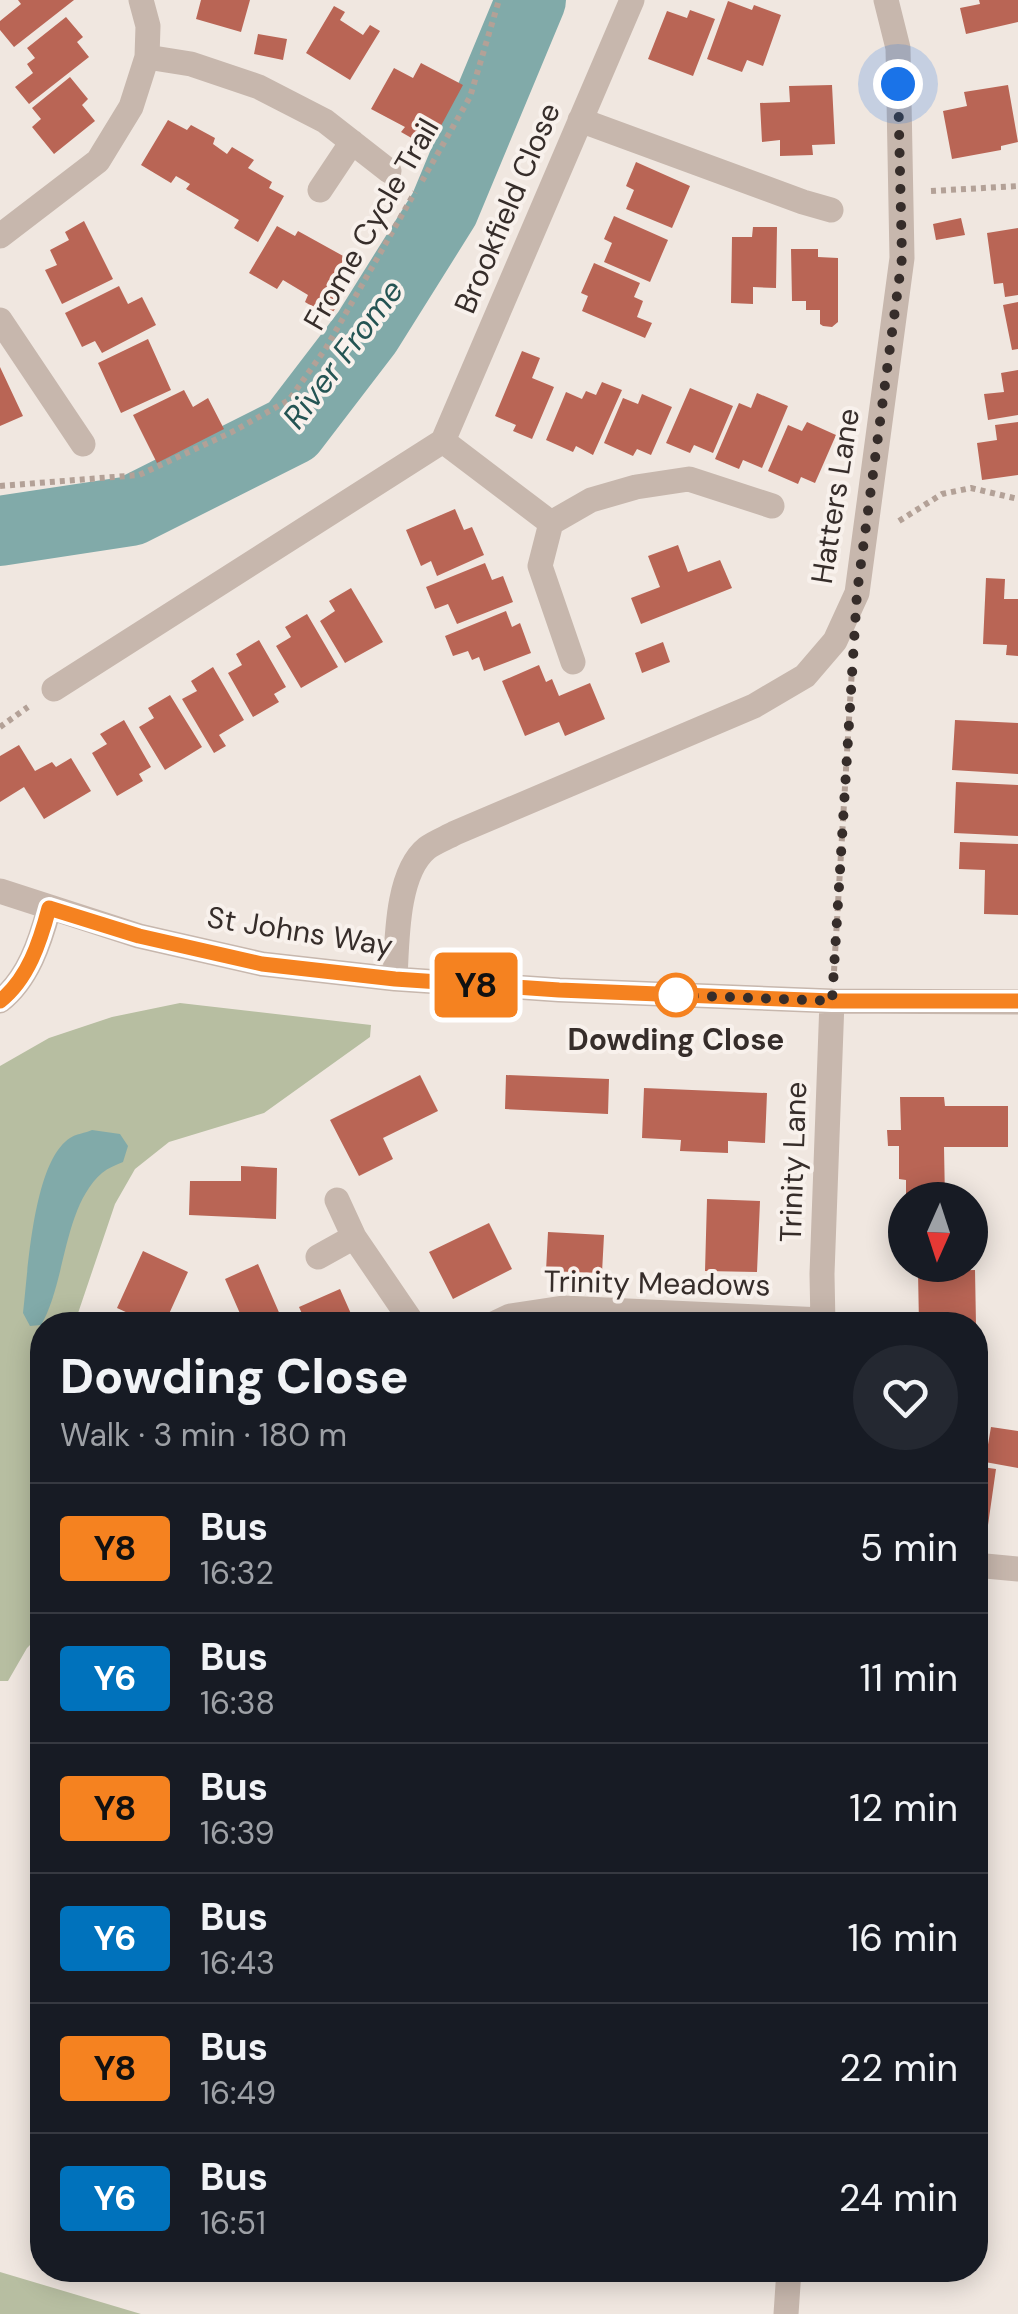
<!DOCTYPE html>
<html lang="en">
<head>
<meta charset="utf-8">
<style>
  :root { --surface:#171b24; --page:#242831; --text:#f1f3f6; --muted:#9ea1a6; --line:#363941 }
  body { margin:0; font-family:"DM Sans",sans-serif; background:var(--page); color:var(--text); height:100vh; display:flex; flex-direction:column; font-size:38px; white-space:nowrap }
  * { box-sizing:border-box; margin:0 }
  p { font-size:32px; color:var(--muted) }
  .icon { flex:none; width:55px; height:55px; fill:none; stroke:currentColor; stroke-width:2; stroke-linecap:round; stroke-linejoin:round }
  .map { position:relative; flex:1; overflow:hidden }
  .details { position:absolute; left:30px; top:1312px; width:958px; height:970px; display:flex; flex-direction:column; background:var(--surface); border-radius:40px; box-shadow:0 5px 25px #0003 }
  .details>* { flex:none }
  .badge { padding:0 20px; border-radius:8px; font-size:35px; line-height:65px }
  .needle { width:65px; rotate:183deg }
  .tools { position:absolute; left:888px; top:1182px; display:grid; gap:20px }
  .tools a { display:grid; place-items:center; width:100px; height:100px; border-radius:50%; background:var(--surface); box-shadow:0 5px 25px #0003; font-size:50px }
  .you { position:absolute; width:50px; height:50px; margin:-25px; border:8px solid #fff; border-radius:50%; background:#1a73e8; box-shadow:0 0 0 15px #1a73e833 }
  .map>.badge { position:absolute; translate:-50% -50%; box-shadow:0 0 0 5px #fff }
  .round { display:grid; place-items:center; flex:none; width:105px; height:105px; border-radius:52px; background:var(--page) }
  .headline { display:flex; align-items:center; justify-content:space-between; height:170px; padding:0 30px }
  h1 { font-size:48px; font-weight:800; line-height:75px }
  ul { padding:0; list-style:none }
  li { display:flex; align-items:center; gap:30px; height:130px; padding:0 30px; border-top:2px solid var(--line) }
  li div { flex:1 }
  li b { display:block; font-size:38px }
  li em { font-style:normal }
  li .badge { min-width:110px; font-weight:700; text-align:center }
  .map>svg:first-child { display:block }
  .green { fill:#b7bea1 }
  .water { fill:#81aaa9 }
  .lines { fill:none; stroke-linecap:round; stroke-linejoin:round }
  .river { stroke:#81aaa9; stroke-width:70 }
  .building { fill:#b96555 }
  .path { stroke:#b3a197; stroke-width:6; stroke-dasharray:5 5; stroke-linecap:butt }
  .minor { stroke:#c7b7ad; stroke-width:25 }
  .line-casing { stroke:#fff; stroke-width:22 }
  .line { stroke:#f58220; stroke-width:15 }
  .walk { stroke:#362d2a; stroke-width:10; stroke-dasharray:0 18 }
  .stop-dot { fill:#fff; stroke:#f58220; stroke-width:5 }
  .labels { text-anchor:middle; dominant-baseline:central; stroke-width:8; stroke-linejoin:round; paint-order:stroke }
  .street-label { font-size:30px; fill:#362d2a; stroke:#f8f1ec }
  .stop-label { font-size:30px; font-weight:bold; fill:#362d2a; stroke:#f8f1ec }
  .water-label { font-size:32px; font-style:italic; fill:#245453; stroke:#f8f1ec }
</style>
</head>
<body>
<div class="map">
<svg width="1018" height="2314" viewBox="0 0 1018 2314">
  <rect width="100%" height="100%" fill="#f0e7e0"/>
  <path class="green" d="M180 1003 371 1025 370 1037 264 1113 169 1142 135 1169 115 1204 74 1325H42V1633L27 1648 8 1681H0V1066L49 1038 112 1017Z
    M0 2272 141 2314H0Z"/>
  <path class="water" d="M92 1130 120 1134 128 1146 123 1162C116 1165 108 1168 102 1173 63 1207 66 1283 41 1325L30 1326 23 1313C28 1271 33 1162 70 1138 75 1134 86 1133 92 1130Z"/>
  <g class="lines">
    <path class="river" d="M0 531 131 511 292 430 367 332 444 209 531 0"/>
  </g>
  <path class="building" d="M18 0H74L14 47 0 30V21L21 4Z
    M201 0H250L241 32 196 19Z
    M979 0H1018V22L966 34 960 8 980 4Z
    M728 1 752 10 754 5 781 15 763 66 747 60 742 72 707 59Z
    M334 6 345 12 340 20 363 35 370 25 380 31 350 80 306 53Z
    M690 10 715 19 693 76 648 59 667 11 687 18Z
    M66 17 83 37 77 42 89 57 29 104 15 87 33 73 27 64 35 58 27 48Z
    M258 34 287 39 283 60 254 54Z
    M421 63 463 85 429 148 401 132 405 127 371 109 394 68 413 78Z
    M70 77 88 99 82 105 95 121 54 154 32 127 41 119 32 108Z
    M832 85 835 144 812 145 813 155 780 156V140L762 142 760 103 790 102 789 86Z
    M1008 85 1018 142 1001 146V150L952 159 943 111 967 106 964 92Z
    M168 120 187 130 191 125 215 138 213 144 227 154 232 147 254 160 248 168 272 182 269 188 284 196 258 242 234 228 239 220 186 189 190 184 176 176 171 183 141 165Z
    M636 162 690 186 672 228 626 209 634 190 626 186Z
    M614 216 668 240 650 282 604 262 612 243 604 239Z
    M961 218 965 235 936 240 933 224Z
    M84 221 113 279 62 304 45 270 57 265 50 250 69 240 65 232Z
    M277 226 295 236 298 231 345 257 341 264 357 272 330 317 305 302 308 295 283 280 277 289 249 273Z
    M753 227H777L776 288 753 287V304L731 303 732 237H752Z
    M1018 228V295L1005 297 1003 283 994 284 987 233Z
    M791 249H818V257L838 258V322L832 327 823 326 820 324V310H806V301H792Z
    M594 263 640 283 634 297 643 301 637 317 652 323 645 338 582 311 588 296 581 293Z
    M119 286 128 304 142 297 156 325 102 353 95 341 82 347 65 313Z
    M1018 302V349L1012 350 1003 305Z
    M148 339 171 390 121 413 98 363Z
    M522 351 540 358 532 378 554 387 532 439 513 431 516 425 495 416Z
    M0 367 23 416 0 426Z
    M1018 370V415L988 420 984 394 1004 392 1001 373Z
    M602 382 622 390 593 455 576 446 573 452 546 440 566 392 582 399 586 391 596 395Z
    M690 388 733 406 713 453 694 445 690 453 666 443Z
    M184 390 193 407 208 398 224 429 157 463 133 415Z
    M757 393 788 406 762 468 743 460 739 469 715 459 739 403 751 408Z
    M642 394 672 407 651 455 637 449 633 456 604 443 623 398 638 404Z
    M807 422 836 435 815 483 801 477 798 484 768 471 788 425 802 431Z
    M1018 422V475L982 480 977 443 997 440 995 425Z
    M455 509 464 530 472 527 484 555 437 576 431 561 421 566 406 530Z
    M678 545 688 572 720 560 732 588 641 624 631 598 660 587 648 556Z
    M485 563 492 580 503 576 513 602 457 624 448 604 435 609 426 587Z
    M986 578 1005 579 1004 599H1018V656L1006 655 1007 645 983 644Z
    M351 588 383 642 345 663 320 621 335 611 329 601Z
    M506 611 512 627 520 623 531 653 484 671 479 657 472 660 468 651 453 656 445 636Z
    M307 614 338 667 301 688 276 646 291 637 285 627Z
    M259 640 286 687 274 694 279 702 253 717 228 673 242 665 236 654Z
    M663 642 670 662 642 673 635 653Z
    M539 665 546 682 552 679 559 696 590 683 605 719 565 736 559 722 525 736 502 681Z
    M213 667 244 720 219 735 226 746 214 753 182 699 197 691 191 681Z
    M170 695 202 747 165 770 139 727 154 718 148 708Z
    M124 720 151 767 139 774 143 781 117 796 92 753 107 744 100 734Z
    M955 720 1018 723V774L952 770Z
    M19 745 35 771 52 762 56 767 71 758 91 791 44 819 24 787 0 802V756Z
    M956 782 1018 785V836L954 833Z
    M960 842 1018 844V915L984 914 985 870 959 869Z
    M420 1075 438 1111 383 1138 393 1159 359 1176 330 1120Z
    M506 1075 609 1079 608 1114 505 1109Z
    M644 1088 767 1093 765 1143 728 1141V1153L680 1151 681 1140 642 1138Z
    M900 1097H944L945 1106H1008V1147H944L945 1200H906V1180L899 1179V1146H888L887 1130H901Z
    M241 1166 277 1168 276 1219 189 1215 190 1181H241Z
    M707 1199 760 1201 757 1272 705 1271Z
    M489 1223 512 1269 453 1299 429 1252Z
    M548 1232 604 1235 602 1273 546 1271Z
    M143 1251 188 1272 164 1325H154L117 1308Z
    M258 1264 281 1317 261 1325H245L225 1279Z
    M975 1270 976 1325H919L918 1271Z
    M340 1289 356 1325H307L299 1307Z
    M991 1427 1018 1431V1468L985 1462Z
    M975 1466 996 1469 988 1525 975 1523Z"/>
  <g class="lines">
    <path class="path" d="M422 181 470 97 499 0
      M931 191 1018 186
      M0 486 139 475 232 432 289 400 326 348 415 192
      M899 521 942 494 971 488 1018 499
      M0 727 28 707
      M834 971 852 669"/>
    <path class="minor" d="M147 57 191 64 259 87 325 121 389 171
      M580 120 803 202 831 210
      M320 190 352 142
      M0 236 98 161 131 107 147 57 148 26 141 0
      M0 320 83 444
      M443 441 551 523
      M573 662 540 566 551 523 591 500 636 487 689 479 772 506
      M54 689 443 441 632 0
      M0 891 139 936 262 964 395 979 559 990 832 1001 1018 1002
      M395 979C397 942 396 873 427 848 435 842 446 838 455 833L754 706 805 676 835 641 857 593 902 258 898 48 886 0
      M0 1001C28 979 40 942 49 909
      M337 1200 354 1237 414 1325
      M318 1257 354 1237
      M491 1325 510 1316 563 1308 823 1320
      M823 1325 822 1274 832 1001
      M975 1565 1018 1569
      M786 2314 789 2270"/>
  </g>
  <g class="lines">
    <defs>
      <path id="line" d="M0 1001C28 979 40 942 49 908L139 936 262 964 395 979 559 990 832 1001H1018"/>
    </defs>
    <use href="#line" class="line-casing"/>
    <use href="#line" class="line"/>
    <path class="walk" d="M676 995 832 1001 857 593 902 258 898 84"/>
  </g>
  <circle class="stop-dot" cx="676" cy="995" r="20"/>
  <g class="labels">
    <g class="street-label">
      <text transform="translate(507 208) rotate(-67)">Brookfield Close</text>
      <text transform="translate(371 224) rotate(-60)">Frome Cycle Trail</text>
      <text transform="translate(835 496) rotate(-81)">Hatters Lane</text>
      <text transform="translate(300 931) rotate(9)">St Johns Way</text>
      <text transform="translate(793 1162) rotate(-88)">Trinity Lane</text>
      <text transform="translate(657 1283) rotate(1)">Trinity Meadows</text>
    </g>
    <g class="stop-label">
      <text x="676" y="1039">Dowding Close</text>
    </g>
    <g class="water-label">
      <text transform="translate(343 354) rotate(-53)">River Frome</text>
    </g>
  </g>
</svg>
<div class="tools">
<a><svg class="needle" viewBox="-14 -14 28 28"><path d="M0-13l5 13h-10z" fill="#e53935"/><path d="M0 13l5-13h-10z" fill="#9ea1a6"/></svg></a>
</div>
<div class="you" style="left:898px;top:84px"></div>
<b class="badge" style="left:476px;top:985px;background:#f58220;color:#111">Y8</b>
<section class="details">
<div class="headline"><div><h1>Dowding Close</h1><p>Walk · 3 min · 180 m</p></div><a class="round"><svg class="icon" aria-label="heart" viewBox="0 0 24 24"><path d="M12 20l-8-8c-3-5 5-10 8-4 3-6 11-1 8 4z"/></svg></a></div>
<ul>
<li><span class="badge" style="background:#f58220;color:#111">Y8</span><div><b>Bus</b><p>16:32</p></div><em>5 min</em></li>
<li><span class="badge" style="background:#0072bc;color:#fff">Y6</span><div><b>Bus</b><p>16:38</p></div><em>11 min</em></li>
<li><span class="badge" style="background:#f58220;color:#111">Y8</span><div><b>Bus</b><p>16:39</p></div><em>12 min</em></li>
<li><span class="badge" style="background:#0072bc;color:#fff">Y6</span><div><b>Bus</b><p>16:43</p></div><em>16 min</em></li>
<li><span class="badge" style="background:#f58220;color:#111">Y8</span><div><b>Bus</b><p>16:49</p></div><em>22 min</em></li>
<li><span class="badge" style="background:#0072bc;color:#fff">Y6</span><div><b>Bus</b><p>16:51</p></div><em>24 min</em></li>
</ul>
</section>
</div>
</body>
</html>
